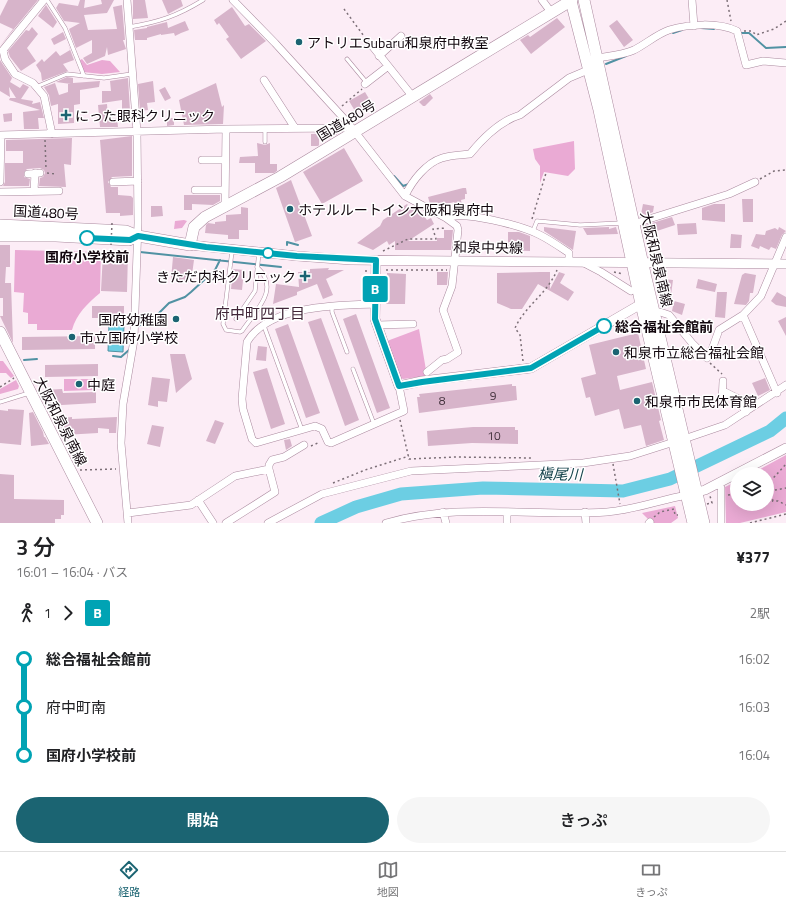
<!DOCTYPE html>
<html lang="ja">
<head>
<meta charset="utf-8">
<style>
  :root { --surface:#fff; --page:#f6f6f6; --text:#202124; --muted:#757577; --line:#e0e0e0; --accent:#1b6472 }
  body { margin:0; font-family:"Titillium Web","Noto Sans JP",sans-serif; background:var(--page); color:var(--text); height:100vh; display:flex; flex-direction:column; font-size:15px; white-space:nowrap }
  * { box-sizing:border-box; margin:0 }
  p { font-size:13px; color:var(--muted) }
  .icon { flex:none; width:22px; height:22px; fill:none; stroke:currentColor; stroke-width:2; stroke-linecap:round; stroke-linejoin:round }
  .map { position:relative; height:523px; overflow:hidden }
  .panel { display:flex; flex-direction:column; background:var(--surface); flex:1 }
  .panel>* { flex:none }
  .badge { padding:0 8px; border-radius:3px; font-size:14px; line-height:26px }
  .fabs { position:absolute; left:730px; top:467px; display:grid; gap:8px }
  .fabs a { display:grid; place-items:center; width:44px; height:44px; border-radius:50%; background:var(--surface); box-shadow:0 4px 16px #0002; font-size:20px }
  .map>.badge { position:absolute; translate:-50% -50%; box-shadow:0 0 0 2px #fff }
  .legs { display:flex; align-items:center; gap:6px; height:44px; padding:0 16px; font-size:13px }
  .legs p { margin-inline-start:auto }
  .head { display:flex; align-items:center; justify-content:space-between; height:68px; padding:0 16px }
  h1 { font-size:22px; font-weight:600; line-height:30px }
  .button { display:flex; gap:8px; margin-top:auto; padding:8px 16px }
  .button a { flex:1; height:46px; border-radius:24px; background:var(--accent); color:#fff; font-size:16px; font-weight:600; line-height:46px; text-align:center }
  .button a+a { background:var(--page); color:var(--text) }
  ul { padding:0 16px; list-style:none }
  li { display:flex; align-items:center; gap:14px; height:48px; font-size:15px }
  li i { display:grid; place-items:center; width:6px; height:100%; margin:0 5px; background:currentColor }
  li i::after { content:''; width:10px; height:10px; margin:-5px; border:3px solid; border-radius:50%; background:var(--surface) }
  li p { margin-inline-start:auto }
  li:first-child i { background:linear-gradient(#0000 50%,currentColor 0) }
  li:last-child i { background:linear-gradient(currentColor 50%,#0000 0) }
  .dock { display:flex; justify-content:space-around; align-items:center; height:56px; border-top:1px solid var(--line); background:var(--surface); font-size:11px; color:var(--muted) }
  .dock a { display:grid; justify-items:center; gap:2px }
  .dock .on { color:var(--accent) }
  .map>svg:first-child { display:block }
  .green { fill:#eaaad4 }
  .water { fill:#6ccee3; stroke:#5192a3 }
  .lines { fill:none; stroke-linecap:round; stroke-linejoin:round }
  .stream { stroke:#5192a3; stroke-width:2 }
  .river { stroke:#6ccee3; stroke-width:13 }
  .building { fill:#d7b4ca }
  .service-casing { stroke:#ab8a9f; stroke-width:4.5 }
  .minor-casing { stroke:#ab8a9f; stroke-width:8 }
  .tertiary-casing { stroke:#ab8a9f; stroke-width:10 }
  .primary-casing { stroke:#ab8a9f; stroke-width:12 }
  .trunk-casing { stroke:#ab8a9f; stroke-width:12 }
  .path { stroke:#7c6f77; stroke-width:1.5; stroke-dasharray:2 3; stroke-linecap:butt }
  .service { stroke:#fff; stroke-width:3.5 }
  .minor { stroke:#fff; stroke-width:7 }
  .tertiary { stroke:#fff; stroke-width:9 }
  .primary { stroke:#fff; stroke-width:11 }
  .trunk { stroke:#fff; stroke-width:11 }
  .path-bridge { stroke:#7c6f77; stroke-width:1.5; stroke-dasharray:2 3; stroke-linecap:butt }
  .line-1-casing { stroke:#fff; stroke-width:9 }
  .line-1 { stroke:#00a3b4; stroke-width:6 }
  .poi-dot { fill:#1b6472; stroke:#fff; stroke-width:1.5 }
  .stop-1-dot { fill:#fff; stroke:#00a3b4; stroke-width:2 }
  .labels { text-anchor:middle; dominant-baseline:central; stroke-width:3; stroke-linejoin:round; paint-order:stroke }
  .number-label { font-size:12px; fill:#43323d }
  .poi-label { font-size:14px; fill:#12070e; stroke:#fff; text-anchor:start }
  .street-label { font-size:14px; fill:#12070e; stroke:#fff }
  .stop-label { font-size:14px; font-weight:bold; fill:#12070e; stroke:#fff }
  .neighbourhood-label { font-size:15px; fill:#412638; stroke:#fff }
  .water-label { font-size:15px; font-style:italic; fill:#18454e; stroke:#fff }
</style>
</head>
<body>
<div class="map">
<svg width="786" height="523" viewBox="0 0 786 523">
  <rect width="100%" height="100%" fill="#fcedf6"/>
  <path class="green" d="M82 59 87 65 102 60 110 61 120 72 102 74 83 72 80 60Z
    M574 141 575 169 568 176 544 172 540 183V166L535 159 533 149Z
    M184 220 187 221 182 228 174 229 175 221Z
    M15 250 101 252 100 293C88 303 76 314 72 330H37V324H28V313L23 312 24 293 14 292Z
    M419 329 427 376 403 379 399 377 387 341Z
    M0 361H3L14 376 11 378 6 373H0Z
    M64 379H94V390L64 391Z
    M16 380 19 386 18 389 0 394V389Z
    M786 455V512L740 523H726L725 487 737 481V504H767V474H751Z
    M675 506 678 518 671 523H652L642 513Z"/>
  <path class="water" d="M109 325H124L123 352 108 351Z"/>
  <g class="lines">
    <path class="stream" d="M701 28 714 29
      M673 33 682 30
      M740 33H749L766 48 786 47
      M606 64 626 56
      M394 176 403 186 409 184
      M287 245V242L298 245
      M140 252 281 267
      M137 327 158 314 169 303 185 297 191 292 215 270 220 260
      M113 356 121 357 129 350
      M24 360 37 359"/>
    <path class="river" d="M321 523 356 507 401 494 483 488 623 491 670 479 770 431 786 418"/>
  </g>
  <path class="building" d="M8 0H38L0 46 13 29 0 23V16Z
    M80 0H85L84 8 102 4 101 0H114L107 13 84 15 88 30 117 29 113 7 122 5 125 40H123L126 49 108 55 107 47 105 56 87 64 83 58 92 53V40L76 48 69 29 80 23 64 21 56 8 59 3 78 6Z
    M133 0H145L148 18 133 19Z
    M162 0H181L183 6 168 14Z
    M46 5 57 22 53 28 38 16Z
    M232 7 245 26 249 24 266 41 241 59 226 39 229 37 219 23 217 25 214 20Z
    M557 18 565 27 531 54 520 40 528 35 530 37Z
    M617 20 633 40 624 47 609 26Z
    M185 21 189 30 181 33 175 36 174 33 161 35V34L147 38V40H135L134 30 147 28V27L167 22 168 28Z
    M32 27 38 34 27 48 36 61 21 71 10 57 8 51 26 30 29 31Z
    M63 32 66 39 54 45 51 39Z
    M68 44 74 60 63 64 68 71 42 81 41 73 36 65 42 59 44 62 56 51 60 56 70 50Z
    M0 60 12 78 10 82 20 88 23 84 29 87 21 99 33 101 32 104 40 102 44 118H38L39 129H24L23 112 40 110 9 100 10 98H16L9 87 10 97 0 91Z
    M67 77 73 78V83L100 81 99 87 80 90V104L74 105V123L58 124V104L51 106 49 95 44 87 55 83 59 95 68 92V84H71L56 82Z
    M128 78 130 111H122V100L102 103V91H111L110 81Z
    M153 81 155 102 147 103 148 110 140 111 138 84Z
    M216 83 222 107 224 105 223 124 184 125 179 100Z
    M165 87 171 98 165 101 159 90Z
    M365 92 371 102 355 111 349 101Z
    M430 94 433 98 425 106H423L419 102Z
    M107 104 108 120 117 118 118 127H100L98 105Z
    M12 113V121L4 122 3 114Z
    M167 118H174V125L167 126Z
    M339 133 329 139H319V145L318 146H311V134Z
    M132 136V176L112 177 108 182 111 187H118V195L131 196 133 198V215L120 216V213H106L100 140Z
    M72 138 71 165 64 164 66 187 39 186 40 178 43 177 45 173 44 170 40 168 27 169 24 172V177L30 179 29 186H3L5 182V163H23V151H6V140Z
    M257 143 265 145 270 143V164H277V171L274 173H255V163H239L240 157 258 156Z
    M344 148 363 181 322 204 303 172Z
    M291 180 312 236 295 242 276 188Z
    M463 188H466L467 194H465V199L461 200 463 211H456L454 202 436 207 430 204 428 197Z
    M184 195H220V201L213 205 192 204V210H184Z
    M742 199H753V222H743Z
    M407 204 412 210 415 208 419 214 421 212 427 220 431 218 434 224 408 241H437V238H444V230H453L451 250H395V241L389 245 387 241 373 250 357 243 380 226 383 220Z
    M643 204 654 206 653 212 646 215 641 214Z
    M714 204H725V222L702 220V208Z
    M151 206H162L163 216 151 217Z
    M241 207 248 208V230H239V239H228V235L205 233 206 225 208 223 215 224V222L226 221V215L241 214Z
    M672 217 675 225 657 231 656 227 643 230 642 226Z
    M696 223 697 234 678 235 677 224Z
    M544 227 576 231 573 250 544 231Z
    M609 227V229L616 227 618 234 587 235 583 228Z
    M779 227 786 231 782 235 776 249 771 247 769 250 760 246 759 249 751 246 756 234 765 235 766 231 775 228 778 230Z
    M508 232H519L530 236V251L508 250Z
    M731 234 742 235 741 248H730Z
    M0 245H10V267H6L5 283H11L13 343 0 316H3V298H0Z
    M103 253H128L127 292 101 291Z
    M173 257 194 260 191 282 171 279Z
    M329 268 328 270H344L326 279 333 295 323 299 317 284 297 292V295L273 304 276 284 299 287 298 272H310V269Z
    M233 269 244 270 242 290 231 289Z
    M437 272H448L447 285H437Z
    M541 272H550V289L559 272 565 274 560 283 574 292 568 301 538 284 522 309H511L497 303V273Z
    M387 273 406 274 405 304H386Z
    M745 273 756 275 753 293H750L749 301 746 305 734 304 742 275Z
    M662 279 673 280 671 295 660 293Z
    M698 279 717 284 715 292 696 288Z
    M717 292H727L725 318 715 317Z
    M777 292 786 297V307L776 305 771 301Z
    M674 301 685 304 682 315 672 311Z
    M92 306H124V318H92Z
    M356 314 390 408 377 413 343 319Z
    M786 317V336L778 321Z
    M321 318 359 420 345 426 308 322Z
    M288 324 320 413 306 418 275 329Z
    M638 333 646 369 617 376 620 390 652 382 661 420 659 421 664 440 646 446 641 425 624 429 619 409 595 416 590 397 586 398 581 378 596 374 589 345Z
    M95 336V349L22 350V337Z
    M258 346 267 347 266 361 256 360Z
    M170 354H185L192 379 176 393Z
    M98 364V376L45 377V365Z
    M267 368 285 424 271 429 253 372Z
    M152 377 170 379 167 402 158 401V407L148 405Z
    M765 378 770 390 758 396 752 383Z
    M512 384V386H516L517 400 419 413 417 397H420L419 394Z
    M62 389 63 393 96 392V403L45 406 44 390Z
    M8 409 24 410 21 445 0 443V410L8 411Z
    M33 412 43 432 44 437H45L49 444 31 446 29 413Z
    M72 417V419L117 417 116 433H109V429L98 428V433L64 435 63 431 58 427V421L61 418Z
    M215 420 224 423 215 444 206 441Z
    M152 425 164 427 160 447 147 444Z
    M473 427H515V430H518V444L472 443 428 446 427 431Z
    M290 439 292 446 286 450 284 440Z
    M0 474 14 475V499L64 500V515H61V519H55V523H0Z"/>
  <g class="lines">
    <defs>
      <path id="service" d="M47 0 65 28 84 76
        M129 27C159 22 177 16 203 0
        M347 59 367 83
        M36 87 67 74 104 78 132 74
        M265 142V129
        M533 231 537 221 580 225 622 223
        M232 251 223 324 226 330 240 332 242 331C256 310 281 289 257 267
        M332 307V312L347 352
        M236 319 255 291 259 252
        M264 326 302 430
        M353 369 374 424
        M0 402 29 393"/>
      <path id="minor" d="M44 0 3 50 5 59 15 74 33 83 44 96 52 134
        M127 0 137 132 138 223 134 340 123 404 121 443 128 523
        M233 0 275 43 348 123 405 196 446 218C464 210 522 226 540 235 550 240 560 247 569 253V262
        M542 0 551 12
        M692 0 694 26
        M373 47 413 97
        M379 56 401 36
        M597 58C609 56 623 55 634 50 646 44 657 34 669 30 689 24 718 22 737 31L746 65 763 61 786 63
        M264 80 295 128
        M365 84 387 67
        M0 135 226 129 344 128 350 125
        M202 160H225
        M28 174 40 173
        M0 182 1 135
        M113 182 138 181
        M195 190H225
        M34 191 35 173
        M0 192 59 191
        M405 196C412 181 426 163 442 158 450 155 461 155 470 154 483 138 500 121 520 115L569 78 588 70
        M225 208 226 129
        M633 224 729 194 755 182
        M582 262 601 272 631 291
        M375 304C337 305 269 305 247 342L242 399 243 409 252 439 256 443 315 426 322 429 328 442 331 443 404 411 399 386
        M654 313 660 312 669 315 692 343 707 358 710 355 719 330 743 315 761 296 786 237
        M743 315 777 393
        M377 325 413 324
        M427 372 442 360 447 359 458 352 443 310 452 286 458 230 457 226 446 218
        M723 391 737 398 746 412
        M722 402 723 381
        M684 439 725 425 786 385
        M269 469V465L272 460 284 457 304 445
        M718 484 721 488V523
        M198 500 213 523
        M443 512 446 523
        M507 512V523
        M585 512 586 523
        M128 513 191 505 235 476 269 469 275 492 226 523
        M268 523 322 494 411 471 583 463 630 456 674 442
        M386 523C458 502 533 517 607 512 633 510 660 500 687 495
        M649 523 650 522"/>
      <path id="tertiary" d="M190 245 297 256 351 260 786 264
        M376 260 375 319 399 386 422 381 531 368 641 304
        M690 494 705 490 786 448"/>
      <path id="primary" d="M584 0 646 278 704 523
        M571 1 599 110 641 304 693 523
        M0 332 97 523"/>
      <path id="trunk" d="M0 225 126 231 138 236 190 245 194 227 205 217 280 177 572 0
        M0 236H56L129 240 138 236"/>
    </defs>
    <use href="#service" class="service-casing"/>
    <use href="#minor" class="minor-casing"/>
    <use href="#tertiary" class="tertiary-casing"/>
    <use href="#primary" class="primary-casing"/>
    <use href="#trunk" class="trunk-casing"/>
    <path class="path" d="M727 0 731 21
      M344 9 369 43
      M744 31H752L756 35 774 29 786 21
      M342 106 362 89
      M45 140 46 169
      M47 173 55 174
      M760 179 774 171 786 170
      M532 219 546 173
      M648 243 653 246
      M383 251 408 239H436L433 229 446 228
      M366 270V297
      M386 270H447
      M614 272 623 274
      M523 361 520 335 515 328C525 306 548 293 557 270
      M710 363 722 374
      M0 387 14 378
      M400 420 409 459 456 457 531 458
      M311 446 320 442
      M613 464 620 504
      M80 470 116 469
      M333 483 365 470 409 456
      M767 485 786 464
      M768 485 773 501H778L786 505
      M770 491 786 488
      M728 495 737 494
      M767 502 773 501
      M707 504 712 503 710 496
      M654 517 660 512 674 509 675 515H678
      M750 523 786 514"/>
    <use href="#service" class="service"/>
    <use href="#minor" class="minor"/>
    <use href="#tertiary" class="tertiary"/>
    <use href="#primary" class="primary"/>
    <use href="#trunk" class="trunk"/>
    <path class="path-bridge" d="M111 245 112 223"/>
  </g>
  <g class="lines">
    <defs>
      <path id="line-1" d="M87 238 130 240 138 236 206 247 297 256 376 260 375 319 399 386 422 382 531 368 604 326"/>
    </defs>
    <use href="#line-1" class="line-1-casing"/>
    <use href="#line-1" class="line-1"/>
  </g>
  <g class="poi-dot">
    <circle cx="299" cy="42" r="4"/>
    <path d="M64 109h4v4h4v4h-4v4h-4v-4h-4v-4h4z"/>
    <circle cx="290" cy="209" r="4"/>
    <path d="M303 270h4v4h4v4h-4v4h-4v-4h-4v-4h4z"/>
    <circle cx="176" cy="319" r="4"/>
    <circle cx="72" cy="337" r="4"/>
    <circle cx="616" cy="352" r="4"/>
    <circle cx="79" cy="384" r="4"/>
    <circle cx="637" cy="401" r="4"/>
  </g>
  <g class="stop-1-dot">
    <circle cx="87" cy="238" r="7"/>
    <circle cx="268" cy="253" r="5"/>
    <circle cx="604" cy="326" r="7"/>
  </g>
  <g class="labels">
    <g class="number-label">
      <text x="493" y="395">9</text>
      <text x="442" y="400">8</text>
      <text x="494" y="435">10</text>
    </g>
    <g class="poi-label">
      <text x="307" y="42">アトリエSubaru和泉府中教室</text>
      <text x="75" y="115">にった眼科クリニック</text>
      <text x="298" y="209">ホテルルートイン大阪和泉府中</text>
      <text x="296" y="276" text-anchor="end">きただ内科クリニック</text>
      <text x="168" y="319" text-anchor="end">国府幼稚園</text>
      <text x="80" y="337">市立国府小学校</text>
      <text x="624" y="352">和泉市立総合福祉会館</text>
      <text x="87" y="384">中庭</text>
      <text x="645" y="401">和泉市市民体育館</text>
    </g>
    <g class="street-label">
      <text transform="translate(346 120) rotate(-31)">国道480号</text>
      <text transform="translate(46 212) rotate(3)">国道480号</text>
      <text transform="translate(488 247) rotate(1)">和泉中央線</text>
      <text transform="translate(657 259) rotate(77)">大阪和泉泉南線</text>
      <text transform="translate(61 421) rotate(63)">大阪和泉泉南線</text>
    </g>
    <g class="stop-label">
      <text x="87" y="256">国府小学校前</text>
      <text x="615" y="326" text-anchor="start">総合福祉会館前</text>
    </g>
    <g class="neighbourhood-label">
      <text x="260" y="313">府中町四丁目</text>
    </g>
    <g class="water-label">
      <text transform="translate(560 474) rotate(1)">槇尾川</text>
    </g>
  </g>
</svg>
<div class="fabs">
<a><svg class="icon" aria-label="layers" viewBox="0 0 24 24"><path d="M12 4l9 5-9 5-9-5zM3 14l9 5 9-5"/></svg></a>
</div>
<b class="badge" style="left:375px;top:289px;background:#00a3b4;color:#fff">B</b>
</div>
<section class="panel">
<div class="head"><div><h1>3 分</h1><p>16:01 – 16:04 · バス</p></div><b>¥377</b></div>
<div class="legs"><svg class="icon" aria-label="walk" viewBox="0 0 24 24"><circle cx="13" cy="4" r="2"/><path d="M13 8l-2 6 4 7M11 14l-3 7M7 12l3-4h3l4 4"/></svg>1<svg class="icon" aria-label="forward" viewBox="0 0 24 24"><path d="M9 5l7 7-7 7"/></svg><b class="badge" style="background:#00a3b4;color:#fff">B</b><p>2駅</p></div>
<ul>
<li><i style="color:#00a3b4"></i><b>総合福祉会館前</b><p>16:02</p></li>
<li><i style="color:#00a3b4"></i><span>府中町南</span><p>16:03</p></li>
<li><i style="color:#00a3b4"></i><b>国府小学校前</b><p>16:04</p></li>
</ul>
<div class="button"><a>開始</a><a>きっぷ</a></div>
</section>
<nav class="dock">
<a class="on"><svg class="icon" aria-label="directions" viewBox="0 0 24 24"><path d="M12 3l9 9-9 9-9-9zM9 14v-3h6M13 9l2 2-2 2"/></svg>経路</a>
<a><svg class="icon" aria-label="map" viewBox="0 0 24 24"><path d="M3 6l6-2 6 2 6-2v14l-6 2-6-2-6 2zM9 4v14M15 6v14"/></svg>地図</a>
<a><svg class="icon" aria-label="tickets" viewBox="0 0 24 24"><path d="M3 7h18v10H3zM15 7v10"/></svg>きっぷ</a>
</nav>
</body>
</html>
